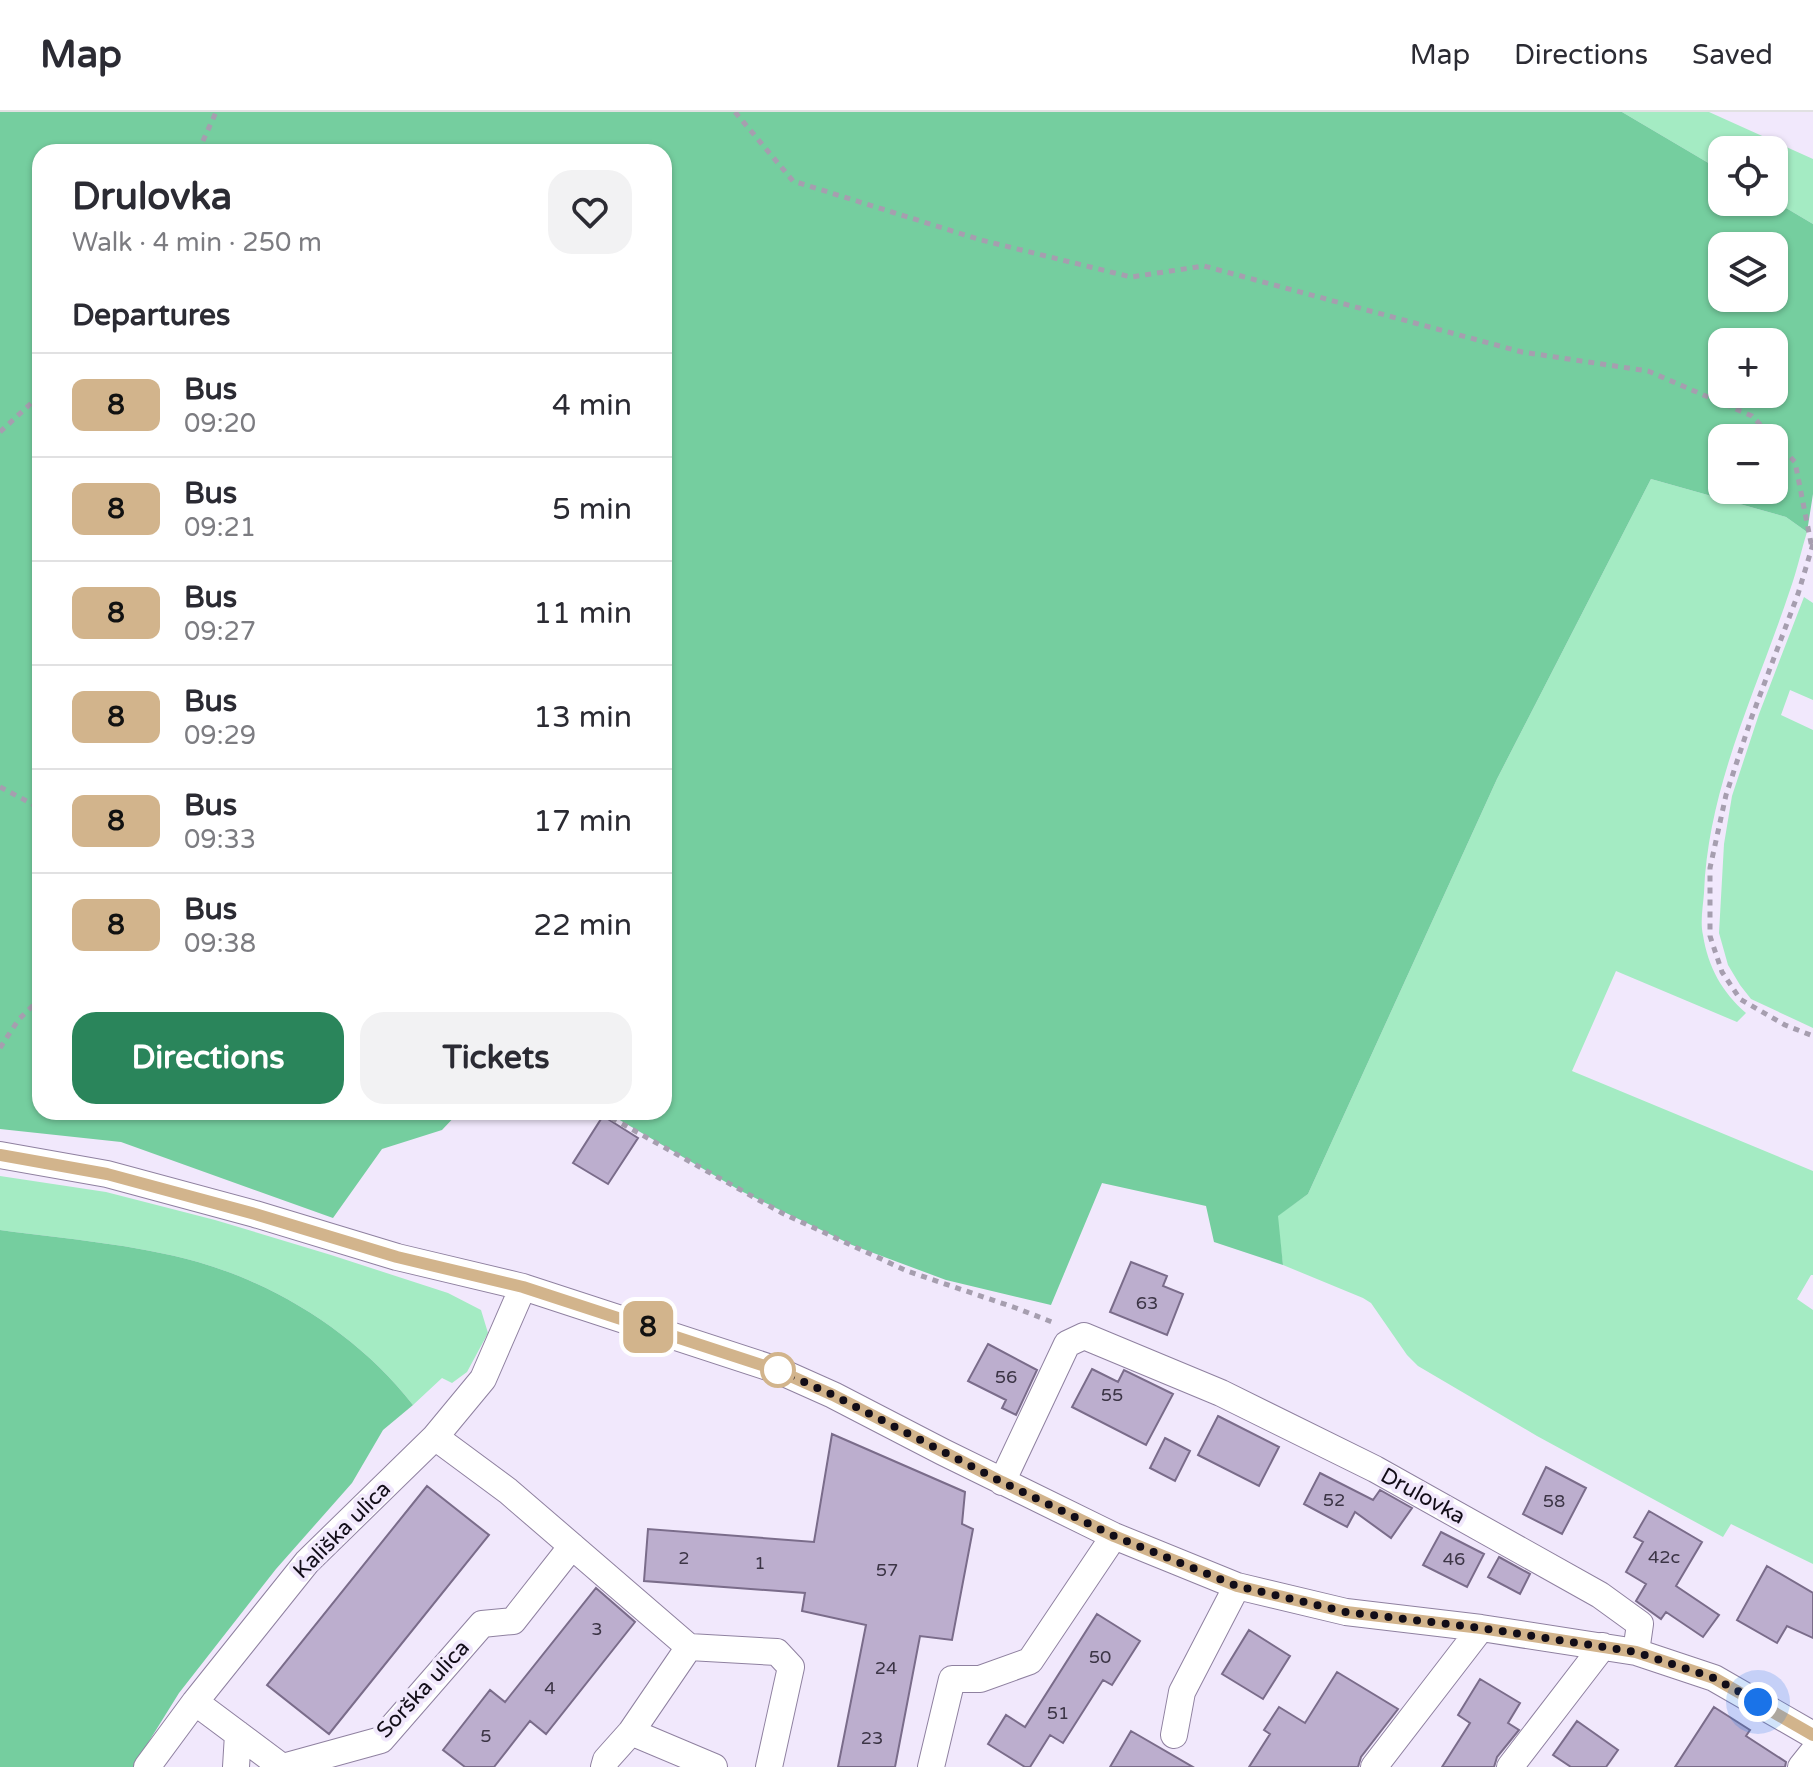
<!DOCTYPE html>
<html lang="en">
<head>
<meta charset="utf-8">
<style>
  :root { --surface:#fff; --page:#f2f2f3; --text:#2b2b33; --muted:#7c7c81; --line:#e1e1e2; --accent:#2a855b }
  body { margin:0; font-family:"Varela Round",sans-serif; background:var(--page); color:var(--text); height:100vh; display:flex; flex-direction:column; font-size:30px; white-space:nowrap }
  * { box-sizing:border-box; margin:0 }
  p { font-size:26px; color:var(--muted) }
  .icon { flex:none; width:44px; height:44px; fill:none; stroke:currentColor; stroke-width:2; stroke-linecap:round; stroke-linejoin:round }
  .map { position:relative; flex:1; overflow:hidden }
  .panel { position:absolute; left:32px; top:32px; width:640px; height:976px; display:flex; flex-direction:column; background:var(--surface); border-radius:24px; box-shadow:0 2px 6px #0004 }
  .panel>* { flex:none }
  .badge { padding:0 16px; border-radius:12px; font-size:28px; line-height:52px }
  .controls { position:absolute; left:1708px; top:24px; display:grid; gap:16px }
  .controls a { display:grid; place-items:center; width:80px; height:80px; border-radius:16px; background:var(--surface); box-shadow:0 2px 6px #0004; font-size:40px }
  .you { position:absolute; width:40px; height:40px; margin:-20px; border:6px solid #fff; border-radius:50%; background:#1a73e8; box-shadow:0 0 0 12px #1a73e833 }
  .map>.badge { position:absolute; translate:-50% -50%; box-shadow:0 0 0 4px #fff }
  h2 { padding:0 40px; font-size:30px; line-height:72px }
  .round { display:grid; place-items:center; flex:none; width:84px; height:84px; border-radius:24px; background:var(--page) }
  .overview { display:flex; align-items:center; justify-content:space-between; height:136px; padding:0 40px }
  h1 { font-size:38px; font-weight:700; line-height:60px }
  .button { display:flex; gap:16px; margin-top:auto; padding:16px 40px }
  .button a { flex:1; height:92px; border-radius:24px; background:var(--accent); color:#fff; font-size:32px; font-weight:700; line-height:92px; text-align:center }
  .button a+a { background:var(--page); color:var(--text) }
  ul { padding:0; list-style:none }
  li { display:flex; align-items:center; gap:24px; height:104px; padding:0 40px; border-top:2px solid var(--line) }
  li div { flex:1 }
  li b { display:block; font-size:30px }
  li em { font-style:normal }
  li .badge { min-width:88px; font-weight:700; text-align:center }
  header { display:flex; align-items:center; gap:48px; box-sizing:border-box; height:112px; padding:0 40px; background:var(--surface); border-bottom:2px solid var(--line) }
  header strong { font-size:38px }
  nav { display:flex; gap:44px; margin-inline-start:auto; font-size:28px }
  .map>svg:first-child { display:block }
  .green { fill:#a4ebc3 }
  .forest { fill:#75ce9f; fill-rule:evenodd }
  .building { fill:#bcaece; stroke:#7a6c8a; stroke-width:2 }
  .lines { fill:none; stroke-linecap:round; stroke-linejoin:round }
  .minor-casing { stroke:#8f81a0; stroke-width:28 }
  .path { stroke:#a69eaf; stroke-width:5; stroke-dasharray:6 6; stroke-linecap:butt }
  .minor { stroke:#fff; stroke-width:26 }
  .line-casing { stroke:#fff; stroke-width:18 }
  .line { stroke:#d2b48c; stroke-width:12 }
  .walk { stroke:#120d18; stroke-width:8; stroke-dasharray:0 14.4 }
  .stop-dot { fill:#fff; stroke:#d2b48c; stroke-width:4 }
  .labels { text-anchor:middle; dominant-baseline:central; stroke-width:8; stroke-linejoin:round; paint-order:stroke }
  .number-label { font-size:18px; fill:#3c3546 }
  .street-label { font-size:22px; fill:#120d18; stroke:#f1e8fc }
</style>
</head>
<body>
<header>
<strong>Map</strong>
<nav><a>Map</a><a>Directions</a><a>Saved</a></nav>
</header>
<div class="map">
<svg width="1813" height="1655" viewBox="0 0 1813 1655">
  <rect width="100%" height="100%" fill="#f1e8fc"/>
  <path class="green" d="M1622 0H1709L1813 47V112L1774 89V38H1722V59Z
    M1651 367 1786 405 1807 420C1801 439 1797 459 1790 478 1757 578 1708 674 1704 781 1703 794 1700 810 1703 823 1708 855 1722 880 1746 901L1737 910 1616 859 1572 959 1813 1059V1163H1811L1797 1187 1813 1198V1452L1731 1412 1723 1425 1537 1324 1418 1254 1407 1243 1371 1191 1363 1186 1283 1153 1277 1104 1308 1082 1497 667Z
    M1804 485 1813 491V588L1790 578 1781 603 1813 618V916L1751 887 1740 873 1728 853 1719 821 1724 732 1732 684 1759 602Z
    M0 1064 106 1080 215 1108 331 1143 448 1181 481 1198 488 1221 467 1260 452 1271 442 1266 413 1293C360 1225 281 1174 198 1150 134 1132 66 1127 0 1118Z"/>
  <path class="forest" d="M0 0H1622L1722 59V90L1774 89 1813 112V382L1807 420 1786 405 1651 367 1497 667 1308 1082 1278 1104 1283 1153 1214 1130 1206 1094 1102 1071 1051 1193 946 1168 852 1133 741 1079 606 1000H664V40H40V1000H459L442 1018 382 1037 333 1106 121 1030 0 1017ZM1722 134H1774V186H1722ZM1722 230H1774V282H1722ZM1722 326H1774V378H1722Z
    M0 1118C66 1127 134 1132 198 1150 281 1174 360 1225 413 1293L383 1318 352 1371 276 1457 179 1581 133 1655H0Z"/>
  <path class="building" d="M603 1004 638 1026 608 1072 573 1051Z
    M1131 1150 1167 1164 1163 1174 1183 1182 1167 1223 1110 1200Z
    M988 1232 1037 1258 1016 1303 1002 1296 1006 1288 968 1269Z
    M1092 1257 1118 1270 1124 1258 1173 1282 1146 1333 1072 1295Z
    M1218 1304 1279 1335 1259 1374 1198 1343Z
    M832 1322 965 1380 962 1412 973 1417 952 1528 920 1524 895 1655H838L866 1513 802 1499 805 1481 644 1469 648 1417 814 1430Z
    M1165 1326 1190 1339 1175 1369 1150 1356Z
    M1546 1355 1586 1376 1562 1422 1523 1402Z
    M1320 1361 1373 1388 1380 1378 1412 1396 1391 1426 1355 1400 1347 1415 1304 1392Z
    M427 1374 489 1423 329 1622 267 1573Z
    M1649 1399 1702 1430 1676 1474 1719 1503 1703 1525 1666 1500 1661 1507 1636 1489 1646 1472 1626 1460 1643 1430 1634 1425Z
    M1441 1420 1484 1442 1467 1475 1423 1453Z
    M1499 1445 1530 1462 1520 1482 1488 1465Z
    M1767 1454 1813 1481V1526L1787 1514 1777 1531 1737 1508Z
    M596 1476 635 1510 546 1622 530 1609 494 1655H465L443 1638 490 1578 505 1590Z
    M1097 1502 1140 1529 1112 1573 1103 1568 1063 1631 1050 1623 1030 1655H1025L988 1632 1006 1603 1025 1615Z
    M1249 1518 1290 1544 1263 1587 1222 1562Z
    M1337 1560 1398 1597 1361 1645 1358 1655H1249L1270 1622 1264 1618 1279 1595 1305 1611Z
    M1480 1567 1520 1591 1508 1611 1519 1618 1497 1645 1494 1655H1442L1470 1611 1458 1603Z
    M1714 1595 1750 1618 1746 1624 1786 1650 1785 1655H1675Z
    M1577 1609 1618 1638 1606 1655H1571L1553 1643Z
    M1131 1619 1193 1655H1110Z"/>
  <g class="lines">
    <defs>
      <path id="minor" d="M0 1043 107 1062 255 1102 397 1145 523 1175 777 1258 833 1283 943 1340 1114 1424 1237 1474 1346 1500 1481 1516 1636 1540 1714 1566 1813 1623
        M435 1325 508 1379 689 1535 777 1540 791 1555 769 1655
        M1002 1370 1067 1232 1084 1224 1221 1281 1375 1357 1600 1483 1640 1512 1636 1540
        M195 1590 282 1655
        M631 1620 714 1655
        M1174 1623 1182 1580 1237 1474
        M147 1655 195 1590 307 1450 435 1325 483 1267 523 1175
        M236 1655 238 1622
        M283 1655 381 1628 482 1512 513 1509 572 1434
        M604 1655 606 1648 631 1620 689 1535
        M931 1655 952 1567H980L1030 1549 1114 1424
        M1374 1655 1481 1516
        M1510 1655 1603 1534
        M1801 1655 1813 1640"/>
    </defs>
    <use href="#minor" class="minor-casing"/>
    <path class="path" d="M735 0 793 69 981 128 1131 165 1204 154 1522 240 1648 259 1752 304 1773 326
      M198 40 216 0
      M0 320 40 283
      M1774 328 1795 350 1812 436
      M1813 432 1798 482 1751 607 1726 683 1710 756V824L1722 860 1740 887 1785 913 1813 924
      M0 675 40 696
      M0 936 19 907 40 887
      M601 1000 782 1101 907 1159 1016 1196 1052 1210"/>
    <use href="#minor" class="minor"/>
  </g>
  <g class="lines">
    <defs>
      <path id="line" d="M0 1043 107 1062 255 1102 397 1145 523 1175 777 1258 833 1283 1002 1370 1114 1424 1237 1474 1346 1500 1481 1516 1636 1540 1714 1566 1813 1623"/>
    </defs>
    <use href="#line" class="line-casing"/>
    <use href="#line" class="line"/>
    <path class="walk" d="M778 1258 833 1283 1002 1370 1114 1424 1237 1474 1346 1500 1481 1516 1636 1540 1714 1566 1758 1590"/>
  </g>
  <circle class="stop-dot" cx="778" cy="1258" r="16"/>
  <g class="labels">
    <g class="number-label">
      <text x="1147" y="1191">63</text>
      <text x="1006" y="1265">56</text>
      <text x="1112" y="1283">55</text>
      <text x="1334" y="1388">52</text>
      <text x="1554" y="1389">58</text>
      <text x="1664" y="1445">42c</text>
      <text x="684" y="1446">2</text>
      <text x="1454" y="1447">46</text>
      <text x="760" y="1451">1</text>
      <text x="887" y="1458">57</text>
      <text x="597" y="1517">3</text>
      <text x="1100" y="1545">50</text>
      <text x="886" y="1556">24</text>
      <text x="550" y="1576">4</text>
      <text x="1058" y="1601">51</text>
      <text x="486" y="1624">5</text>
      <text x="872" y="1626">23</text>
    </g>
    <g class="street-label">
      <text transform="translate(1423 1384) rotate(29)">Drulovka</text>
      <text transform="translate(342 1418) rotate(-45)">Kališka ulica</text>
      <text transform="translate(423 1577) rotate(-47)">Sorška ulica</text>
    </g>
  </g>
</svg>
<div class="controls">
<a><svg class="icon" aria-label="locate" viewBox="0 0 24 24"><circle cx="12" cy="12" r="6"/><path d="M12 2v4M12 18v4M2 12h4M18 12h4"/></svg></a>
<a><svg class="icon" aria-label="layers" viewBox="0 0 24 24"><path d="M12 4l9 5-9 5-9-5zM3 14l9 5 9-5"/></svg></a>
<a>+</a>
<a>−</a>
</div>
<div class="you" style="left:1758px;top:1590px"></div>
<b class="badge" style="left:648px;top:1215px;background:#d2b48c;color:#111">8</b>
<section class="panel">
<div class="overview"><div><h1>Drulovka</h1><p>Walk · 4 min · 250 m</p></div><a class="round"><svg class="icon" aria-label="heart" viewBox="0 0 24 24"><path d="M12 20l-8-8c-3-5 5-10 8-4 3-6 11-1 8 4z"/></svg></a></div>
<h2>Departures</h2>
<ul>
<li><span class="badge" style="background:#d2b48c;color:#111">8</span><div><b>Bus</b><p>09:20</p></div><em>4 min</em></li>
<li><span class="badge" style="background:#d2b48c;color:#111">8</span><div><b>Bus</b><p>09:21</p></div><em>5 min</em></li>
<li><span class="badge" style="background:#d2b48c;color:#111">8</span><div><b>Bus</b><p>09:27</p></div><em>11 min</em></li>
<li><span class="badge" style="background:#d2b48c;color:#111">8</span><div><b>Bus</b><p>09:29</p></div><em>13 min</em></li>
<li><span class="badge" style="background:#d2b48c;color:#111">8</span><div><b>Bus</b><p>09:33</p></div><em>17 min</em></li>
<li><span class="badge" style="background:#d2b48c;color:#111">8</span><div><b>Bus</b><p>09:38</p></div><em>22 min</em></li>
</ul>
<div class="button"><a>Directions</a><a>Tickets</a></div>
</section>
</div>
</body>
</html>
